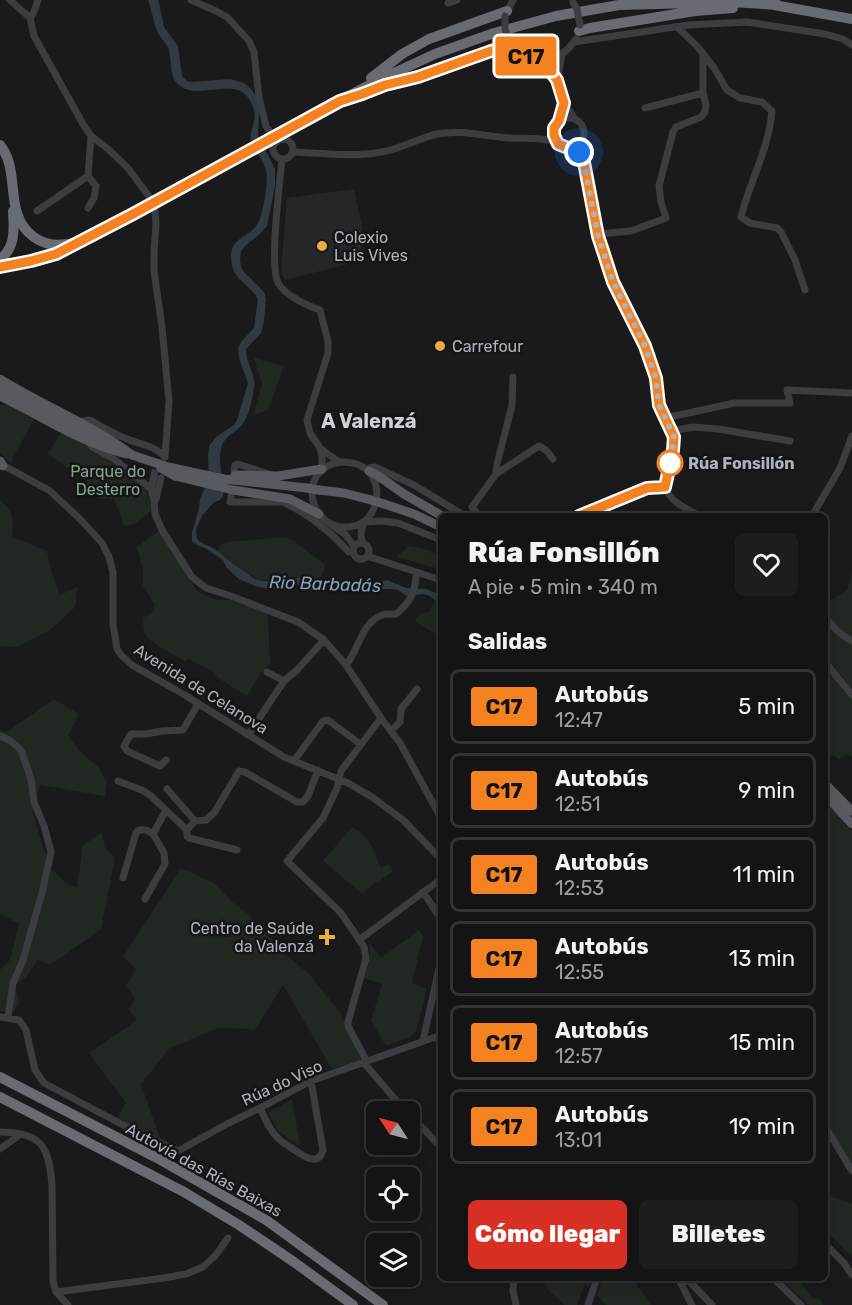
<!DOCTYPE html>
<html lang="es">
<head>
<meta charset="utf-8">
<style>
  :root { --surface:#141416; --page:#1d1d1f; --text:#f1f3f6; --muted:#9d9ea1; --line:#333335; --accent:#d93025 }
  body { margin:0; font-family:Rubik,sans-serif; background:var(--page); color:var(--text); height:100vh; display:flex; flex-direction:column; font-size:22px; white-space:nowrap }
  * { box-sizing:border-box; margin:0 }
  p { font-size:20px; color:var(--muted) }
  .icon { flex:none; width:33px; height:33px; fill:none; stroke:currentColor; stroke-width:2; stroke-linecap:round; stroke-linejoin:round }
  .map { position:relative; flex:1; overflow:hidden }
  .side { position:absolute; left:438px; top:513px; width:390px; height:768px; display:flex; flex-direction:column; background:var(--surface); border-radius:9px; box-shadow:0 3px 15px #0003,0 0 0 2px var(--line) }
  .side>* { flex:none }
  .badge { padding:0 12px; border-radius:4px; font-size:21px; line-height:39px }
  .needle { width:39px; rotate:306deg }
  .controls { position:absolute; left:366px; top:1101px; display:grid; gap:12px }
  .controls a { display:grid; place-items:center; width:54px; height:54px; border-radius:9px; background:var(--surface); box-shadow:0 3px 15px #0003,0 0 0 2px var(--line); font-size:30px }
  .you { position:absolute; width:30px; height:30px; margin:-15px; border:4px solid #fff; border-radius:50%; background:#1a73e8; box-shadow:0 0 0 9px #1a73e833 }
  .map>.badge { position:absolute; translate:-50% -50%; box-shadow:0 0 0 3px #fff }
  h2 { padding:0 30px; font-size:22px; line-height:54px }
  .round { display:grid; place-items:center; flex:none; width:63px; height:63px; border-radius:9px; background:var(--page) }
  .head { display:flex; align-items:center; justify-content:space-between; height:102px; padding:0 30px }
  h1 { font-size:28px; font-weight:800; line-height:45px }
  .action { display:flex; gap:12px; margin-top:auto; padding:12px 30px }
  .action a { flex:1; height:69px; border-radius:9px; background:var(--accent); color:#fff; font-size:24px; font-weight:800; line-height:69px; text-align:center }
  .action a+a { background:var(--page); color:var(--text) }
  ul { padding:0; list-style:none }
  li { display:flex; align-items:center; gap:18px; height:75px; margin:0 12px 9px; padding:0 18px; border:3px solid var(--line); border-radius:9px }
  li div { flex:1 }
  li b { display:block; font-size:22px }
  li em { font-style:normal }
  li .badge { min-width:66px; font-weight:700; text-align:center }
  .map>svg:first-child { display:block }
  .built { fill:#26262a }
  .green { fill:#202821 }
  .water { fill:#303a40 }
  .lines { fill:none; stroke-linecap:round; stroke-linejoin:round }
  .minor-tunnel { stroke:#37383d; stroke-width:7; stroke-dasharray:7 3.5; stroke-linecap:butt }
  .minor { stroke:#3b3d41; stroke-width:7 }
  .major { stroke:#585a60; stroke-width:9 }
  .highway { stroke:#686b72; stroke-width:10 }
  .minor-bridge { stroke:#3b3d41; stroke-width:7 }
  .major-bridge { stroke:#585a60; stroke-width:9 }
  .highway-bridge { stroke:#686b72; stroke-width:10 }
  .line-casing { stroke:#fff; stroke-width:14 }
  .line { stroke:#f58220; stroke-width:9 }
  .walk { stroke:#adb2bb; stroke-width:6; stroke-dasharray:0 10.8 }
  .poi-dot { fill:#ebac43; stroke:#151518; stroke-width:2 }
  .stop-dot { fill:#fff; stroke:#f58220; stroke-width:3 }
  .labels { text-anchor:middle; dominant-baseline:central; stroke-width:5; stroke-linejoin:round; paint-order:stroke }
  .poi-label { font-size:16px; fill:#adb2bb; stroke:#151518; text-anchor:start }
  .stop-label { font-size:16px; font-weight:bold; fill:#adb2bb; stroke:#151518; text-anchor:start }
  .park-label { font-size:16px; fill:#85a586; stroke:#151518 }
  .street-label { font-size:16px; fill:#adb2bb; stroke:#151518 }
  .water-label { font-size:18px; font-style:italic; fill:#86a1b4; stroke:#151518 }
  .quarter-label { font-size:20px; font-weight:bold; fill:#ced1d8; stroke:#151518 }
</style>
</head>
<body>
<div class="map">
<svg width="852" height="1305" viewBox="0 0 852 1305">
  <rect width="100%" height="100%" fill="#1a1a1d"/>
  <path class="built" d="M354 189 363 231 360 261 285 280 281 272 287 198Z"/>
  <path class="green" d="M254 358 284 366 268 410 253 415 262 384Z
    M8 404 34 419 13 458 11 464 0 453V405Z
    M61 432 83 441 98 454 118 466 148 492 152 511 134 524 126 526 124 525 114 499 99 498 87 485 85 480 48 454Z
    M0 501C14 509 14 524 12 537L47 551 51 570 60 595 77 587 76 604 73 609 50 630 17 647 0 646Z
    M160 530 188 577 197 591 205 595 217 600H230L268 613 270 664 261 672 247 696 218 678 214 672 189 659 185 661C175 655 149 643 145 633 143 628 143 623 143 618L151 613 155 605 143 586V570L137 547Z
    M284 537 293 540 325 565 321 579 306 577 260 581 228 560 217 551 220 546 226 542Z
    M409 546 429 550 438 555 435 568 397 557Z
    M852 572V689L825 656V603L847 590Z
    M435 600 441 605V637L415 621C418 614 423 612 430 612Z
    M825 661 852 699V757L848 754 839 759 832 754 825 762Z
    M54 699 79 714 68 736 81 752 99 768 107 783 105 796 40 785 32 811 50 868 66 883 77 888 83 845 102 832 105 848 115 858 101 929 50 965 38 960 27 976 15 985 19 1003 13 1012 0 1011V970L10 960 19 924 0 914V730L7 732Z
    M825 802 852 831V1166L833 1136 825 1121Z
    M352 827C372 837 372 849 381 868L389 864 393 871 377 883 376 882 362 894 323 861Z
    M181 868 214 883 232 902 247 913 284 953 310 975 342 1015 361 1060 332 1069 283 985 254 1031 250 1029 218 1028 170 1048 141 1084 161 1141 117 1118 126 1103 89 1053 137 1020 128 1009 135 999 126 985 135 972 136 969 123 957Z
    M419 930 423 936 412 983 418 986 427 988 416 1032 410 1037 386 1046 371 1021 382 984 364 978C368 966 372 956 369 943L381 958Z
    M292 1099 300 1146 278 1131 268 1113Z
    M825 1192 835 1198 852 1204V1257L825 1229Z
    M550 1278H592L589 1287 584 1285 577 1305H565L544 1286Z
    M603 1278H632L637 1283 636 1284 651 1305H606L597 1295Z
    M787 1278H797L813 1299H819L824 1305H809L785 1283Z"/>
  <path class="water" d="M148 0H158L159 3 164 27 178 46 182 76 187 81 192 82 230 79 244 83 251 89 257 98 259 110 258 137 268 155 275 169V186L267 226 260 234 246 245 241 251 240 259 241 267 245 273 264 292 266 299 264 321 261 333 246 349C245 363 257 374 254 389 252 400 249 416 242 425 235 433 223 437 221 449 218 461 222 478 224 491L223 496 220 500 214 502 202 516 196 529 197 539 200 542 215 549 228 560 255 579 260 581H270L306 577 334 580H356L376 583 387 580 406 588 426 589 436 593 441 598V605C427 593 427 592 408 597L398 590 392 589H382L366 587H343L322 583 315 586 292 585 281 588 269 589 255 586 239 579 226 567 223 560 205 548 197 545 192 541V532L199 509 200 499 209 478 208 457 209 446 216 437 234 425 237 420 248 383 239 358 238 348 241 342 254 328 258 299C251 286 235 280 232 266 227 237 244 241 257 225 263 216 269 181 266 170 263 160 256 151 251 141 249 131 257 120 254 110 242 68 201 104 179 85 169 77 172 61 169 50 167 43 160 38 157 31 153 21 152 10 148 0Z"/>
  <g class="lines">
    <path class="minor-tunnel" d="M154 476 158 455"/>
    <path class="minor" d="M10 0 30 18
      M38 0 33 14 30 18 34 36 83 124 91 136 108 149 127 167 148 195 152 202 155 211 156 224 154 252V271L162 327 169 401 165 457
      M191 0 216 11 227 17 249 41 254 52 259 97 266 126 277 142
      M448 3 457 0
      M506 14 513 0
      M677 27 697 46 714 68 727 90 740 98 762 102 772 111C769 148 750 181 741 217L750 223 777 228 781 232 795 260 805 290
      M574 42 688 25 747 22 825 34 843 39 852 45
      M511 43C530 66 559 65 576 39
      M562 54 557 80 564 103 574 118
      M542 60 557 80
      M645 108 703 93
      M554 133a15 15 0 1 1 30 0a15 15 0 1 1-30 0Z
      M273 149a10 10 0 1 1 20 0a10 10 0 1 1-20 0Z
      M581 142 582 155 598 236 613 282 645 346 656 378 659 405 674 437 673 450 665 487
      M293 152C320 153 349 157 376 153 398 151 416 139 437 134 461 129 487 137 511 138 526 139 541 137 556 142
      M282 159C280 183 269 264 278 283 285 295 307 306 320 310L328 341V353L307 420 310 433 320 448 339 462
      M88 208 94 198 96 186 88 176
      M37 211 88 176 91 136
      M598 234 631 231 666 218 661 202 659 186 673 132 676 127 701 117 705 112 706 105 703 93V54
      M665 418 735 403H790L787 390 852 393
      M80 422 88 420 92 421C103 428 115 434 127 439 139 444 156 446 165 457
      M671 431 694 427 718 429 790 441
      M88 441 92 447 114 459 151 489
      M320 448 322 457V469
      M341 462C347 462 353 462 359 465 380 474 381 500 369 517 364 523 357 526 349 527 306 530 297 467 341 462Z
      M1 464 50 491 80 519 102 543 109 557 113 572V624L117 649 122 656 132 665 183 694 284 757 348 783 372 797 403 820 441 859
      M366 469 375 467 414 485 465 516
      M234 470 235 465 238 464 269 474
      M496 474 539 446 547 451 553 459
      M154 476 151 489 154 500 155 514 162 530 192 577 206 588 231 596 298 622 324 640 346 665 381 718 400 743 441 818
      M665 487C670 502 687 509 700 516
      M231 496 230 502H283L298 510 311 518 331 534 349 552 353 551
      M156 499 161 478
      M479 516 472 507 496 474 497 464 512 405 513 377
      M579 516 647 488 665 487
      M812 516 840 468 852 436
      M333 526 345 534 354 546
      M363 543C359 536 362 529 364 522L382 521 398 523 441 540
      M353 551a8 8 0 1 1 16 0a8 8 0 1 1-16 0Z
      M367 556 441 580
      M825 617C833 627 840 635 852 641
      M825 662 852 695
      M346 665C359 650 361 623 382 615 386 613 391 615 396 614 410 603 416 591 416 573
      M267 672 284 681
      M391 731 400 722 401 709 417 689
      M248 735 284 681 297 670 324 640
      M0 736 11 741 21 750 31 779 34 802 44 826 51 852 42 893 23 960 13 983 8 1017
      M166 760 160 766 127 751 124 746 131 734H146L162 731 183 730 198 704
      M294 761 323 721 328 720 360 744
      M118 781 144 791 151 796 187 830 195 821 206 820 214 813 239 771 245 772 297 802H303L308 796 318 770
      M167 789 195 821
      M187 830V836L189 838 237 850
      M123 878 136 833 139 830H146L153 834
      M423 892 441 919
      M145 899 165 864 164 853 153 834 166 810
      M359 940 441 879
      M0 1017 19 1020 26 1030 35 1070 44 1083 123 1125 178 1151 227 1124 260 1108 311 1081 441 1035
      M437 1037 441 1047
      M423 1041 441 959
      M367 1062 348 1026V1022L366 958 364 947 341 913 287 861 323 818 337 788 341 771 381 718
      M364 1063 406 1112
      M260 1108C265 1118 269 1130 277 1137 281 1142 287 1145 293 1149 302 1155 318 1168 323 1150L311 1081
      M410 1115 441 1147
      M825 1126 852 1171
      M0 1132C41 1132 49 1146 52 1185L53 1281 56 1292 68 1305
      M0 1149 21 1134
      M825 1244 844 1263 852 1275
      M514 1278 513 1291 516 1305
      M678 1278 692 1305
      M773 1278 801 1305
      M679 1280 689 1281 712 1305
      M56 1292 164 1278 186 1274 203 1267 215 1256 228 1238
      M588 1305 597 1278"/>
    <path class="major" d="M0 379C43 406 91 424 132 455
      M0 387 105 443
      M0 396C42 416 81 443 127 454
      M0 461 3 466
      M168 467 224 479 307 488
      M369 471 377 475 404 494 442 516
      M235 475 278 476 322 469
      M175 476 233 490 290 499 319 514
      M319 490 344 493 371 500
      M384 504 414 514 441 527
      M825 784 852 811
      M825 795 852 824"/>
    <path class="highway" d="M774 5 852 19
      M579 31 590 28 695 11 733 8
      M371 78 402 54 429 39 507 11
      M377 88C390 82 405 82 418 77 450 67 480 54 512 45
      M320 111 381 79 435 54 494 33 556 16 619 5 731 2 778 5
      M0 145C20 169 5 209 28 232 44 248 60 246 80 242
      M0 259C16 248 14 228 13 211
      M0 267 31 261 56 254 133 214
      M0 1077 157 1158 266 1220 383 1305
      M0 1097 184 1192 239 1225 294 1262 353 1305"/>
    <path class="minor-bridge" d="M573 2 577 9 580 25
      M505 16V29L509 41"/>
    <path class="major-bridge" d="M132 455 168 467
      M161 468 175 476
      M307 488 319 490
      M371 500 384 504"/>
    <path class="highway-bridge" d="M133 214 320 111"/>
  </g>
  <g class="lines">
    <defs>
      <path id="line" d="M0 267 31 261 56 254 133 214 340 101 362 94 385 85 418 77 491 51 512 45 518 51 529 57 542 60 557 80 564 103 559 121 554 128V135L558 144 568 148H573L583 157 598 236 603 251 613 282 645 346 656 378 659 405 674 437 673 450 665 487 647 488 579 516"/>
    </defs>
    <use href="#line" class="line-casing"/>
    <use href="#line" class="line"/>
    <path class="walk" d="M579 152 583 157 598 236 603 251 613 282 645 346 656 378 659 405 674 437 670 463"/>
  </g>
  <g class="poi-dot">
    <circle cx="322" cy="246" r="6"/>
    <circle cx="440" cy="346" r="6"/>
    <path d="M324 928h6v6h6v6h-6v6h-6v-6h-6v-6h6z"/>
  </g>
  <circle class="stop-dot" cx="670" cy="463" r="12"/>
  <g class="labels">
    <g class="poi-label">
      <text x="334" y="237">Colexio<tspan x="334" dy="18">Luis Vives</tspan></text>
      <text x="452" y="346">Carrefour</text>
      <text x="314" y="928" text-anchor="end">Centro de Saúde<tspan x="314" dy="18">da Valenzá</tspan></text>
    </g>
    <g class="stop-label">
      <text x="688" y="463">Rúa Fonsillón</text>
    </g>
    <g class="park-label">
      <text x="108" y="471">Parque do<tspan x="108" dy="18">Desterro</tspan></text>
    </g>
    <g class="street-label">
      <text transform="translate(201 689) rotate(32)">Avenida de Celanova</text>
      <text transform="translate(282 1083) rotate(-25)">Rúa do Viso</text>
      <text transform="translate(204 1170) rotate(29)">Autovía das Rías Baixas</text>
    </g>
    <g class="water-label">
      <text transform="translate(325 584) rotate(2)">Rio Barbadás</text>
    </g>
    <g class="quarter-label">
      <text x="369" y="421">A Valenzá</text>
    </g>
  </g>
</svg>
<div class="controls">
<a><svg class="needle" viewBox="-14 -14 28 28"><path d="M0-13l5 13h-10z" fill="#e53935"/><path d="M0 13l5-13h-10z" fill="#9d9ea1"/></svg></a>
<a><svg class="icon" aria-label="locate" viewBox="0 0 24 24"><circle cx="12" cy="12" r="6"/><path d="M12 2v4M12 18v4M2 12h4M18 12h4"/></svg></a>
<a><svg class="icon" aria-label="layers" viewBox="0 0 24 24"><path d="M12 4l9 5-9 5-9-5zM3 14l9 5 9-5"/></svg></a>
</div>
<div class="you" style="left:579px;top:152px"></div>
<b class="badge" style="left:526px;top:56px;background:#f58220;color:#111">C17</b>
<section class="side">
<div class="head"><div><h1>Rúa Fonsillón</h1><p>A pie · 5 min · 340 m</p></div><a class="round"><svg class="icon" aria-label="heart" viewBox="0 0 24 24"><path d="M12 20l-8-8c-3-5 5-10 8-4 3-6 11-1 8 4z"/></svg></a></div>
<h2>Salidas</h2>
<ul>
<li><span class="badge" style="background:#f58220;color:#111">C17</span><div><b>Autobús</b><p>12:47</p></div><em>5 min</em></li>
<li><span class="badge" style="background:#f58220;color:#111">C17</span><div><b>Autobús</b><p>12:51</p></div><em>9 min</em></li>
<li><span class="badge" style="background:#f58220;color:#111">C17</span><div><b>Autobús</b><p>12:53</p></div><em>11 min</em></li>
<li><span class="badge" style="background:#f58220;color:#111">C17</span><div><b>Autobús</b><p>12:55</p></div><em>13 min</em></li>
<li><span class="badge" style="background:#f58220;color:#111">C17</span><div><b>Autobús</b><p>12:57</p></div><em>15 min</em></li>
<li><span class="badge" style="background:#f58220;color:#111">C17</span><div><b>Autobús</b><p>13:01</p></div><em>19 min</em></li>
</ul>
<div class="action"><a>Cómo llegar</a><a>Billetes</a></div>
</section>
</div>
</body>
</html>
